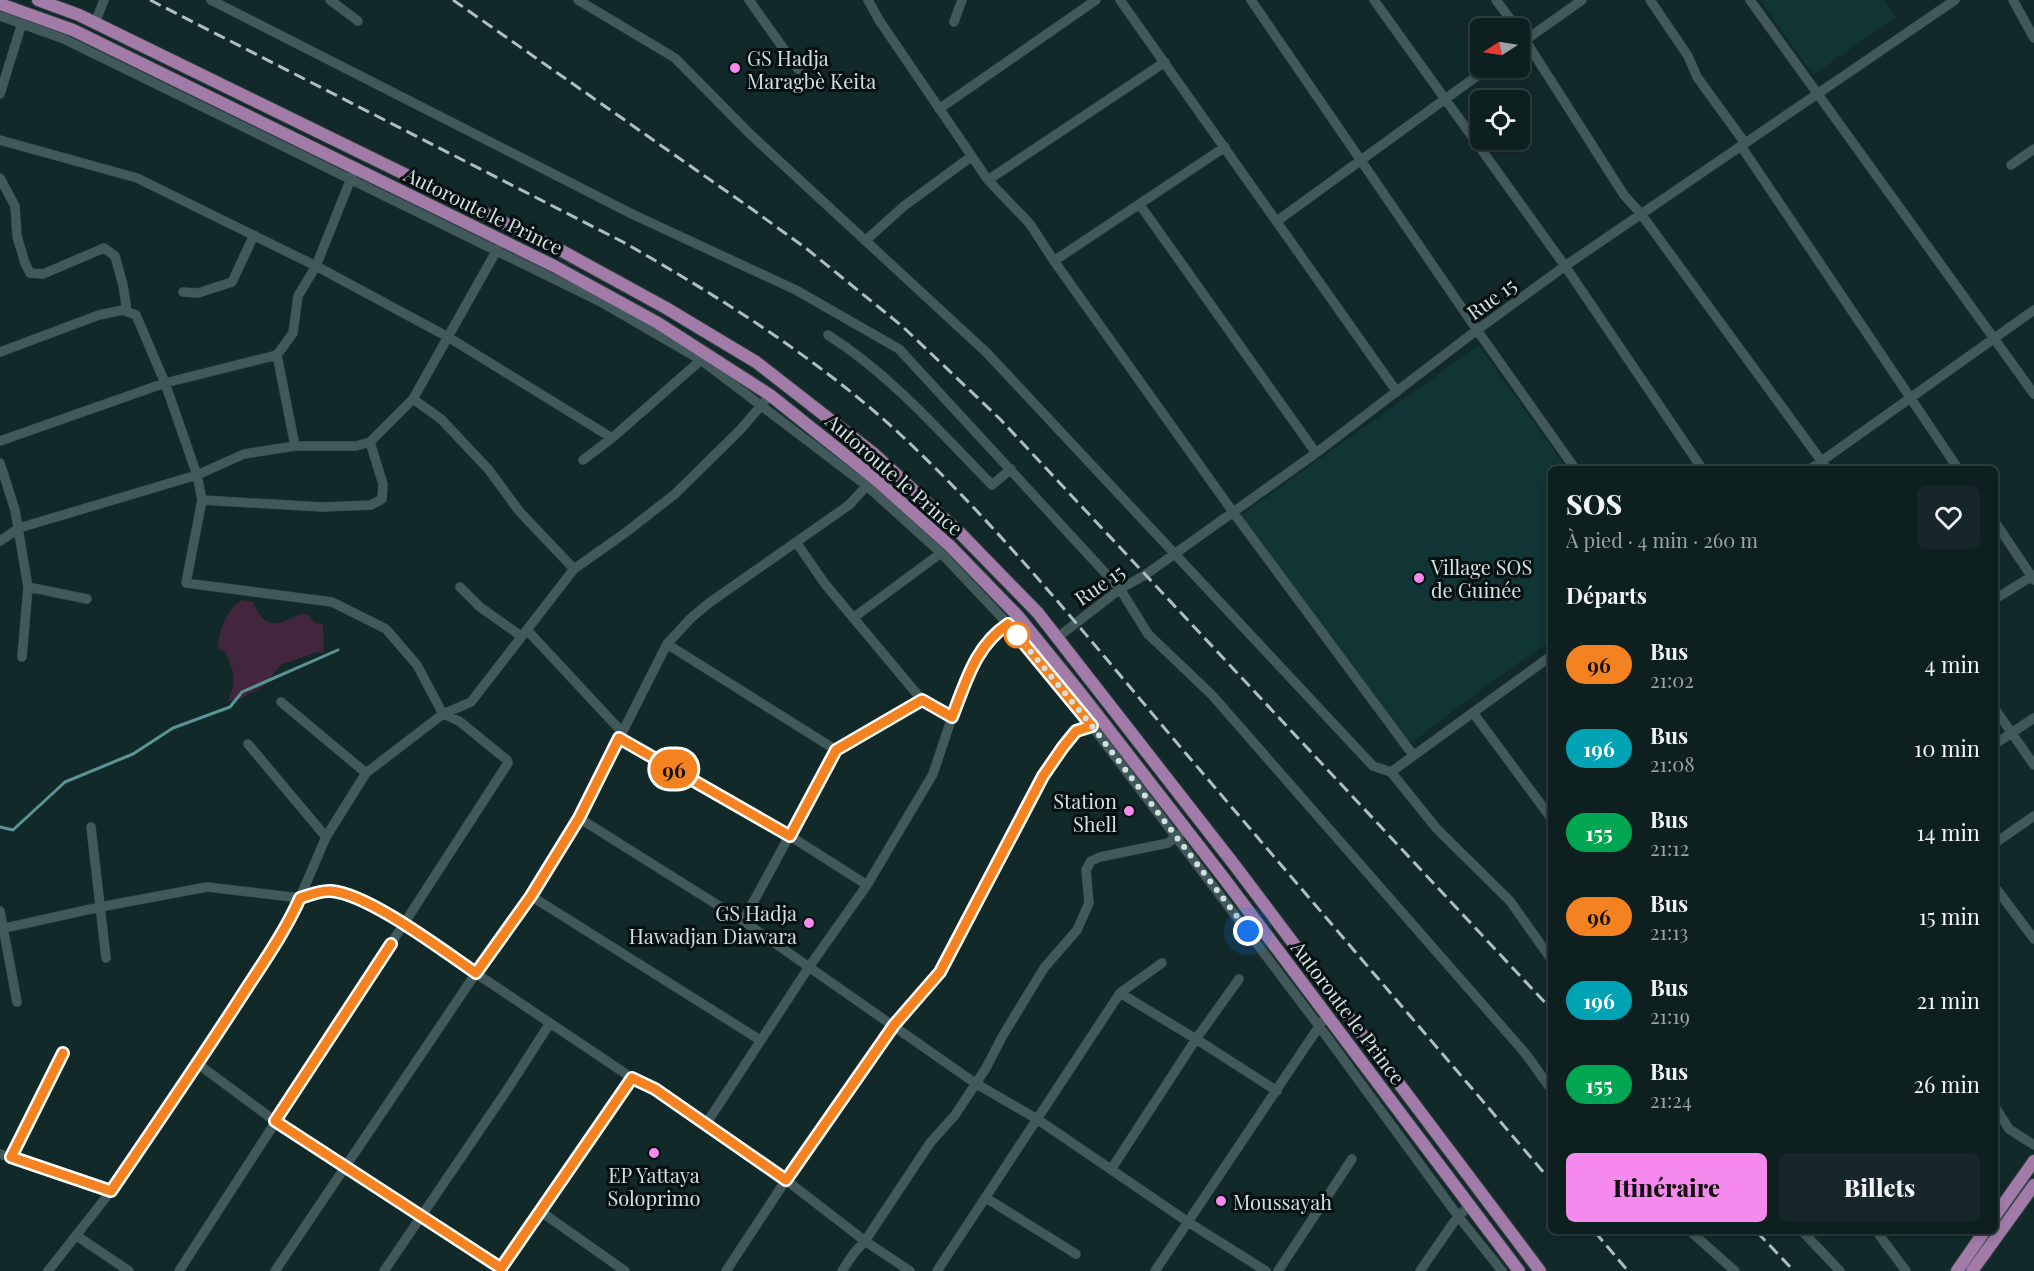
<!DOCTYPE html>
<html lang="fr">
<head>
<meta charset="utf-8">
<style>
  :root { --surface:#0e1f20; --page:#172729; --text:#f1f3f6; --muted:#9ba2a5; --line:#2e3d3e; --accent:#f689ee }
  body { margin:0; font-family:"Playfair Display",serif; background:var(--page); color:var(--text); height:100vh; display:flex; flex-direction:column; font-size:22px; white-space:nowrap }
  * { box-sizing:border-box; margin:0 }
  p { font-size:20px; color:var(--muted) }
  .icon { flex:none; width:33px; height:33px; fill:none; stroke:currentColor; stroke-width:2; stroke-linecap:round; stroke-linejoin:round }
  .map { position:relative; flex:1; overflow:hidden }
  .details { position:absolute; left:1548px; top:466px; width:450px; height:768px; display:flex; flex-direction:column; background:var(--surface); border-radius:9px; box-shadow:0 3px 9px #0003,0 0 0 2px var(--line) }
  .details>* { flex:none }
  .badge { padding:0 12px; border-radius:20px; font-size:21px; line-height:39px }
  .needle { width:39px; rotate:258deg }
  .controls { position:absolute; left:1470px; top:18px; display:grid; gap:12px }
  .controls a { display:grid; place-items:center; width:60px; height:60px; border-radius:9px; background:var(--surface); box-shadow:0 3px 9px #0003,0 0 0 2px var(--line); font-size:30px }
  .you { position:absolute; width:30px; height:30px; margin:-15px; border:4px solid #fff; border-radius:50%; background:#1a73e8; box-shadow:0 0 0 9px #1a73e833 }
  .map>.badge { position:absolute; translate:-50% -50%; box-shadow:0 0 0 3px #fff }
  h2 { padding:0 18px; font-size:22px; line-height:54px }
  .round { display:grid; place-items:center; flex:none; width:63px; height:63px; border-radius:9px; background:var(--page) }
  .summary { display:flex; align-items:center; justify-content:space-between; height:102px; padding:0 18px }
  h1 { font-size:28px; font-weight:800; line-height:45px }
  .primary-button { display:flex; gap:12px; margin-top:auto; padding:12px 18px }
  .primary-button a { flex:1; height:69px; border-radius:9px; background:var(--accent); color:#111; font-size:24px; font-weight:800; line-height:69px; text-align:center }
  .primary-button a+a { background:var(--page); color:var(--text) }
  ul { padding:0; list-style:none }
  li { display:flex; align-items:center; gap:18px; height:84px; padding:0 18px }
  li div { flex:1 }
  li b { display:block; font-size:22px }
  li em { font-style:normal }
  li .badge { min-width:66px; font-weight:700; text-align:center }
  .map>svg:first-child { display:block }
  .built { fill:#113434 }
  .green { fill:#41263e }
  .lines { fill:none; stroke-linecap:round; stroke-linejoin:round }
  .stream { stroke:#5a9496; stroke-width:3 }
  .minor-casing { stroke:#324343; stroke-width:10 }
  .major-casing { stroke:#324343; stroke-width:14 }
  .minor { stroke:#41595a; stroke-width:9 }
  .major { stroke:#a27ba8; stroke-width:12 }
  .rail { stroke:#afbfbf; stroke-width:3; stroke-dasharray:12 6; stroke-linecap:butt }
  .line-casing { stroke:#fff; stroke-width:14 }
  .line { stroke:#f58220; stroke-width:9 }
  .walk { stroke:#d2e0e0; stroke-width:6; stroke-dasharray:0 10.8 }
  .poi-dot { fill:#f689ee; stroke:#061010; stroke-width:2 }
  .stop-dot { fill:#fff; stroke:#f58220; stroke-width:3 }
  .labels { text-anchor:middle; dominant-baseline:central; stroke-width:6; stroke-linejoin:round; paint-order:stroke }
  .poi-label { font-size:20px; fill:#d2e0e0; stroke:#061010; text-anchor:start }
  .street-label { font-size:20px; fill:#d2e0e0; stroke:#061010 }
</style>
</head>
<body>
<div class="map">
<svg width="2034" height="1271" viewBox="0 0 2034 1271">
  <rect width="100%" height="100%" fill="#12292a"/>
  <path class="built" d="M1760 0H1884L1896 17 1813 75Z
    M1479 345 1567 469 1551 470V641L1499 676 1409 745 1241 515Z"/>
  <path class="green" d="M241 600 253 602C266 633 278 624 303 613L310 616 315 623 323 624 324 653 317 652 280 665 266 684 240 699 228 701C238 679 233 673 226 652L218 649C218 631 226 611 241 600Z"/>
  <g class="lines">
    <path class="stream" d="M0 827 13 830 65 782 133 754 173 728 230 707 242 692 338 650"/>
    <defs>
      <path id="minor" d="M211 0 634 215 796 290 899 349 1120 589 1148 634 1212 695 1525 1053 1551 1089
        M330 0 358 21
        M578 0 675 58 750 134 987 353 1373 766 1391 772 1437 829 1510 901 1551 959
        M749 0 798 69
        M868 0 879 20 988 180 1030 224 1054 261 1233 512 1413 755
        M1120 0 1397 392
        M1251 0 1477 330 1576 470
        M1374 0 1565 266 1703 470
        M1496 0 1517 28
        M1650 0 1688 56 1697 77 1745 143
        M1750 0 2034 394
        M2013 0 2034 38
        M0 16 64 39 601 302 701 360 867 486 941 553 1008 624 1092 726 1319 1026 1458 1216 1502 1271
        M954 22 962 0
        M95 23 104 0
        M1520 32 1624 195 1641 214 1828 470
        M1520 44 1582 0
        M0 94 22 23
        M939 109 1096 0
        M0 140 137 178 316 266 448 337 612 438
        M1741 146 1959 470
        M2011 165 2034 149
        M0 178 15 206 17 236 25 263 30 273 43 274 104 248 115 256 123 285 127 311
        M988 180 1165 62
        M1140 205 1316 453
        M1277 221 1488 68
        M865 241 904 206 972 156
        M1054 261 1225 147
        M183 292 198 293 232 282 254 235
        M828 335C891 375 940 432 992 485L1011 469
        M0 352 99 315 123 310 136 315 165 383 197 475 202 500 186 583 332 602 386 629 417 665 443 714 459 721 507 760 508 763 179 1271
        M277 355 295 446
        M413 399 441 419 489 470 519 511 574 569
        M0 441 165 383 277 355 293 333 298 296 316 266 352 176
        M583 460 612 438 701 360
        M0 463 15 510 28 587 22 657
        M1809 470 2034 310
        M202 500 322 507 371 505 382 499 383 484 370 442
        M1995 522 2034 580
        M0 541 19 528 197 475 244 454 295 446H356L370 442 413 399 498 248
        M796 542 825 584 922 700 952 717
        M28 587 87 599
        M460 587 480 607 521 636
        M1995 599 2034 575
        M853 618 941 553
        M527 630 622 732
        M1058 637 1120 589 1145 575 1316 453 1477 330 1565 266 1955 0
        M667 644 836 750
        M281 702 366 773
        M1995 709 2034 765
        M1474 714 1551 818
        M619 738 790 836 867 885
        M248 744 326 837
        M1995 744 2034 718
        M1391 772 1551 656
        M579 818 743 921 975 1083 1037 1119 1188 1222 1266 1271
        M91 827 106 958
        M1995 843 2034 816
        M1995 887 2034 939
        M531 896 760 1040
        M0 911 17 1002
        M743 921 836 750 922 700
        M0 929 100 907 207 887 300 898 329 891 337 892 355 896 404 925 632 1078 655 1089 786 1180 865 1241 910 1271
        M1120 993 1196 1039 1277 1091
        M198 1064 275 1121 501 1268
        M1995 1107 2009 1129 2034 1145
        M706 1124 809 967 867 885 933 774 952 717 977 655 1000 629 1013 620
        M0 1154 111 1191
        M11 1157 63 1053
        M1112 1168 1196 1039 1239 979
        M986 1198 1076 1254
        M540 1211 625 1271
        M1691 1232 1735 1271
        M1803 1232 1840 1271
        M1877 1232 1906 1271
        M77 1236 129 1271
        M48 1271 111 1191 198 1064 290 921 326 837 366 773 443 714 471 702 574 569 625 533 675 494 741 429 765 401
        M275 1271 476 973 531 896 579 818 667 644 691 618 709 603 849 505 871 481
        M384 1271 509 1087 550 1023
        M498 1271 632 1078
        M726 1271 786 1180 894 1025 940 972 1043 776C1051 764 1064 739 1076 731 1082 728 1089 728 1094 724
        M842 1271 854 1253 865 1241 930 1143 955 1115 986 1068 1002 1037 1044 968 1077 930 1089 903 1086 870 1091 861 1100 857 1168 843 1181 833
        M937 1271 1120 993 1162 963
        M1155 1271 1322 1022
        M1278 1271 1352 1159
        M1420 1271 1458 1216 1470 1206"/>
      <path id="major" d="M38 0 79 15 562 251 666 308 756 362 873 453 961 534 1038 613 1236 867 1540 1271
        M0 4 73 30 554 266 658 323 770 395 874 478 950 546 1018 616 1082 695 1223 877 1519 1271
        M1995 1216 2034 1161
        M1957 1271 1984 1232
        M1972 1271 2034 1185"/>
    </defs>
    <use href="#minor" class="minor-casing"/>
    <use href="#major" class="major-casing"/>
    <use href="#minor" class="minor"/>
    <use href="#major" class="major"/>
    <path class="rail" d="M150 0 623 242C721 298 819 359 902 436 1011 538 1103 657 1200 770 1317 907 1434 1044 1551 1181
      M453 0 749 207 807 249 902 326 1000 419 1551 1009
      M1595 1232 1628 1271
      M1757 1232 1794 1271"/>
  </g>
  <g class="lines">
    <defs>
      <path id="line" d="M63 1053 11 1157 111 1191C154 1128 197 1065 239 1000 260 967 284 934 300 898 309 895 321 890 331 891 369 894 442 950 476 973L531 896 579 818 619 738 790 836 836 750 922 700 952 717C966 682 975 646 1008 624L1092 726 1076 731 1063 747 1043 776 940 972 894 1025 786 1180 655 1089 632 1078 501 1268 275 1121 391 944"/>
    </defs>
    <use href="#line" class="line-casing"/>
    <use href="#line" class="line"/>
    <path class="walk" d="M1017 635 1092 726 1248 931"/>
  </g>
  <g class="poi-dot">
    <circle cx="735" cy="68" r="6"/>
    <circle cx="1419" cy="578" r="6"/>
    <circle cx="1129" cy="811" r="6"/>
    <circle cx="809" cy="923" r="6"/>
    <circle cx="654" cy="1153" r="6"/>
    <circle cx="1221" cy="1201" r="6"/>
  </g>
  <circle class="stop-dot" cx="1017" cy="635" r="12"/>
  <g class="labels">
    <g class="poi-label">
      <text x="747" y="57">GS Hadja<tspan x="747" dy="23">Maragbè Keita</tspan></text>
      <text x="1431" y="566">Village SOS<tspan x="1431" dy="23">de Guinée</tspan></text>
      <text x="1117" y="800" text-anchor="end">Station<tspan x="1117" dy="23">Shell</tspan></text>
      <text x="797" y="912" text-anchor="end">GS Hadja<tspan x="797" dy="23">Hawadjan Diawara</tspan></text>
      <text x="654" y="1174" text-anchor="middle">EP Yattaya<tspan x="654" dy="23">Soloprimo</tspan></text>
      <text x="1233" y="1201">Moussayah</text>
    </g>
    <g class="street-label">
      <text transform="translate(484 210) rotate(26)">Autoroute le Prince</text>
      <text transform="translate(1491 298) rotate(-36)">Rue 15</text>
      <text transform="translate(895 474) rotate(41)">Autoroute le Prince</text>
      <text transform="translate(1099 584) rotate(-35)">Rue 15</text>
      <text transform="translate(1349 1012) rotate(53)">Autoroute le Prince</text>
    </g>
  </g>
</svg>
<div class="controls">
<a><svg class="needle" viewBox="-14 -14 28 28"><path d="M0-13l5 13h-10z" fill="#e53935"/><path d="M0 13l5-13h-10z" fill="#9ba2a5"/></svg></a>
<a><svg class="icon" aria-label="locate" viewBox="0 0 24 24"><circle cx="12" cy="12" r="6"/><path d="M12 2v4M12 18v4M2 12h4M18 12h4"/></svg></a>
</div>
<div class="you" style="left:1248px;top:931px"></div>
<b class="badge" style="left:674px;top:769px;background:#f58220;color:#111">96</b>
<section class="details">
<div class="summary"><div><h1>SOS</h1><p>À pied · 4 min · 260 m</p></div><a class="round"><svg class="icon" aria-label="heart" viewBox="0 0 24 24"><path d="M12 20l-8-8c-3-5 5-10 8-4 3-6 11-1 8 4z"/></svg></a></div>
<h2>Départs</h2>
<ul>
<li><span class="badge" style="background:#f58220;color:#111">96</span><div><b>Bus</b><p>21:02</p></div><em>4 min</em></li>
<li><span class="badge" style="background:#00a3b4;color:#fff">196</span><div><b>Bus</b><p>21:08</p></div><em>10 min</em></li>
<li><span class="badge" style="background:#00a651;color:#fff">155</span><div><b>Bus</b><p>21:12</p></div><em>14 min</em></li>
<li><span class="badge" style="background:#f58220;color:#111">96</span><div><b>Bus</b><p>21:13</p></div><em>15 min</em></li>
<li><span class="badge" style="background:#00a3b4;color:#fff">196</span><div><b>Bus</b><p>21:19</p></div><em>21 min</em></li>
<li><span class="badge" style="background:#00a651;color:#fff">155</span><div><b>Bus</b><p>21:24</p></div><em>26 min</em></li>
</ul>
<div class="primary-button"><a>Itinéraire</a><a>Billets</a></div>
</section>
</div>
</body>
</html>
